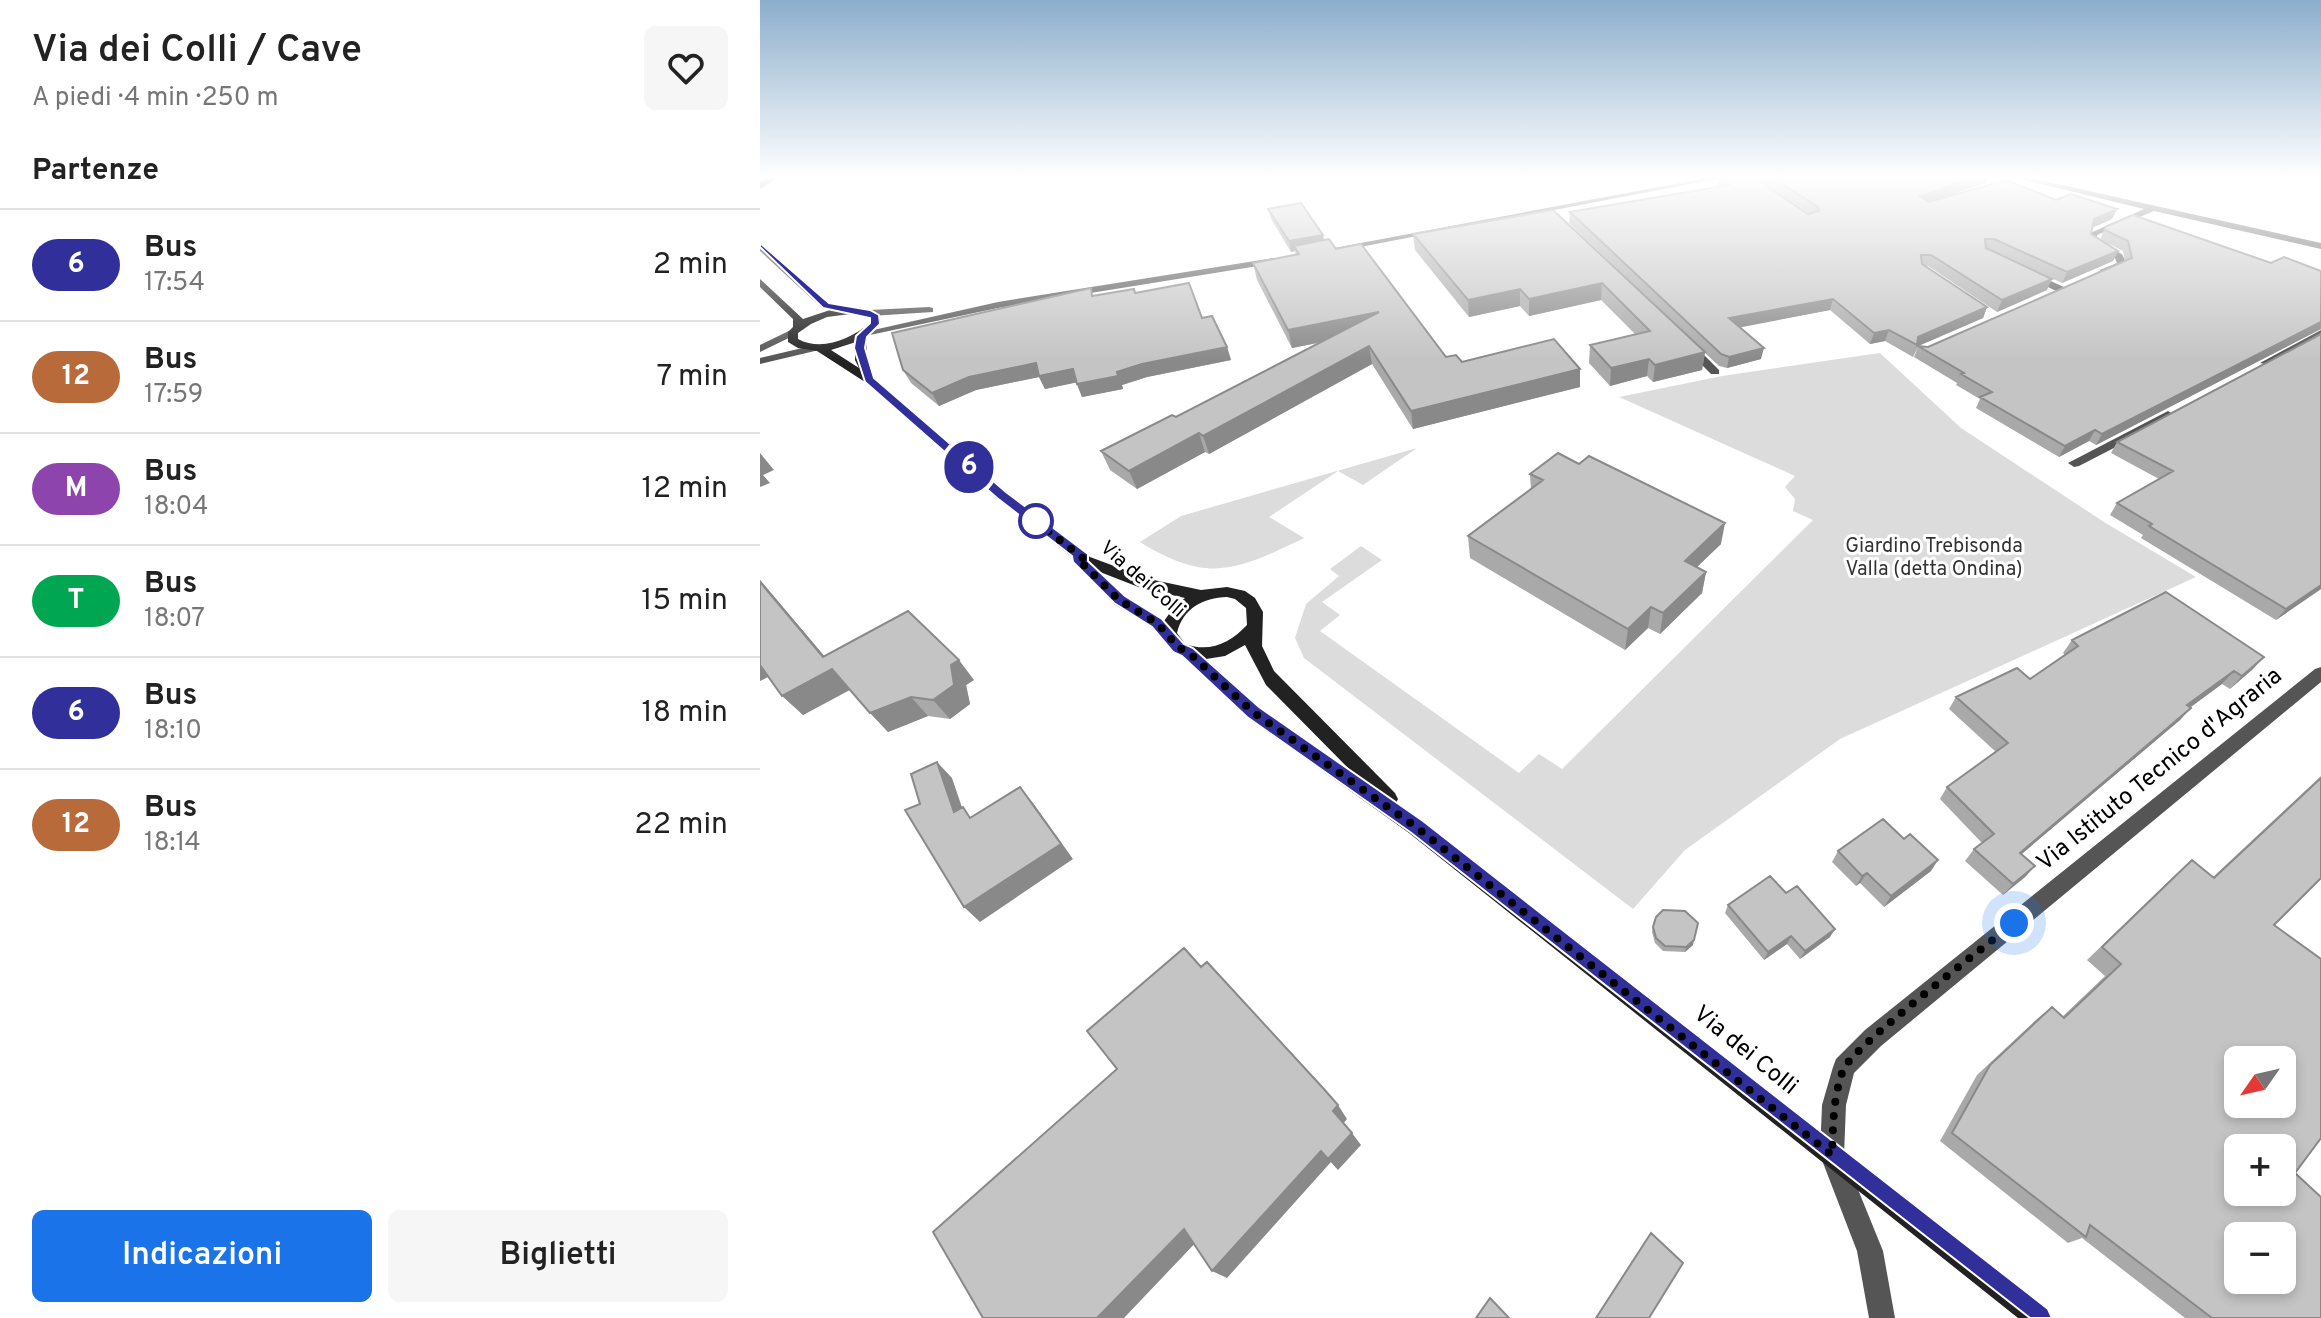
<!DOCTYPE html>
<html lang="it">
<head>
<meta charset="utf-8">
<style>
  :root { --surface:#fff; --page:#f6f6f6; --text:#222; --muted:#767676; --line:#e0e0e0; --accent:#1a73e8 }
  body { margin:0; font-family:Overpass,sans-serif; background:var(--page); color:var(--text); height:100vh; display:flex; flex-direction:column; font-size:30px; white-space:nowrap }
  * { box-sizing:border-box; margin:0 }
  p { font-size:26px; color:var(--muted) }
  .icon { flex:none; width:44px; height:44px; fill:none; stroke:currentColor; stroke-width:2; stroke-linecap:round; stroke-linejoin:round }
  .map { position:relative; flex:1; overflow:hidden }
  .details { display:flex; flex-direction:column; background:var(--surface); width:760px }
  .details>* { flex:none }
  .badge { padding:0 16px; border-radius:26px; font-size:28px; line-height:52px }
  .needle { width:52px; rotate:236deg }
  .tools { position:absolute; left:1464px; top:1046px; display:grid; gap:16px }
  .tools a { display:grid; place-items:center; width:72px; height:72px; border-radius:12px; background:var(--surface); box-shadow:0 4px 12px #0003; font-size:40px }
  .you { position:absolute; width:40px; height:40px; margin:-20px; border:6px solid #fff; border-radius:50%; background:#1a73e8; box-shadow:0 0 0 12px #1a73e833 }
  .map>.badge { position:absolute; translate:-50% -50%; box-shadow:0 0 0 4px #fff }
  h2 { padding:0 32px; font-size:30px; line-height:72px }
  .round { display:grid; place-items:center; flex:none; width:84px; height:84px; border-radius:12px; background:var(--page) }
  .headline { display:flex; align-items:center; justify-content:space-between; height:136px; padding:0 32px }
  h1 { font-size:38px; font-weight:600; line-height:60px }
  .button { display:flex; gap:16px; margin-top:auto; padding:16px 32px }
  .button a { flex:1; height:92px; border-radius:12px; background:var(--accent); color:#fff; font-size:32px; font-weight:600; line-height:92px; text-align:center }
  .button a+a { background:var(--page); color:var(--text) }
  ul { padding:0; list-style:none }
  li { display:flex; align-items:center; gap:24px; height:112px; padding:0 32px; border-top:2px solid var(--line) }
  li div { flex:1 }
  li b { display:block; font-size:30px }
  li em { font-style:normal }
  li .badge { min-width:88px; font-weight:700; text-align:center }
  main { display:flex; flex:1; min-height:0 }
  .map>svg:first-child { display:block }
  .green { fill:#dcdcdc }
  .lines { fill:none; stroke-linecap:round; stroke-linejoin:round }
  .minor { fill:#555; fill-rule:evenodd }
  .tertiary { fill:#555; fill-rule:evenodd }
  .secondary { fill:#222; fill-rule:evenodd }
  .wall { fill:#a9a9a9; fill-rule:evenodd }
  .shaded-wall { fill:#898989 }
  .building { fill:#c4c4c4; stroke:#898989; stroke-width:2; fill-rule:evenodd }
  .line { fill:#312f9a; stroke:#fff; stroke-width:2 }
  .walk { stroke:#000; stroke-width:8; stroke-dasharray:0 14.4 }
  .stop-dot { fill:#fff; stroke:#312f9a; stroke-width:4 }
  .labels { text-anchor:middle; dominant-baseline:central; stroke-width:6; stroke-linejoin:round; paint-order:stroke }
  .park-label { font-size:20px; fill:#333; stroke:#fff }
  .street-label { font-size:20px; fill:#000; stroke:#fff }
  .near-street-label { font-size:24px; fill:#000; stroke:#fff }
</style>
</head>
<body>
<main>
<section class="details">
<div class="headline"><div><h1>Via dei Colli / Cave</h1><p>A piedi · 4 min · 250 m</p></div><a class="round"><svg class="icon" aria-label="heart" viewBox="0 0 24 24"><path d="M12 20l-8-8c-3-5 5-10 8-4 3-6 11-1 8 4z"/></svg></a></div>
<h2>Partenze</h2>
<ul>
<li><span class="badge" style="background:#312f9a;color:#fff">6</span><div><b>Bus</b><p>17:54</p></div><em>2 min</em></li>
<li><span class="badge" style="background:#b86a3a;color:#fff">12</span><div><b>Bus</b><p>17:59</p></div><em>7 min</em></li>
<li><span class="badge" style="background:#8e44ad;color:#fff">M</span><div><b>Bus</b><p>18:04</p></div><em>12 min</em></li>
<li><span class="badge" style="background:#00a651;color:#fff">T</span><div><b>Bus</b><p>18:07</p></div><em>15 min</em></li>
<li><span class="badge" style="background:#312f9a;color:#fff">6</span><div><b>Bus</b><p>18:10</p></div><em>18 min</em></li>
<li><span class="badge" style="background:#b86a3a;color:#fff">12</span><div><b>Bus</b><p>18:14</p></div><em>22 min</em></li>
</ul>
<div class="button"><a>Indicazioni</a><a>Biglietti</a></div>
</section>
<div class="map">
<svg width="1561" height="1318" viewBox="0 0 1561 1318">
  <rect width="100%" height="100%" fill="#fff"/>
  <path class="green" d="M1120 353 1201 428 1344 522 1436 577 1080 739 925 850 873 909 544 658 535 638 546 604 579 576 570 569 601 546 622 560 562 602 580 615 560 631 759 773 779 754 802 769 1053 520 1033 511 1035 499 1025 487 1035 476 859 397 962 376Z
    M657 448 603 485 578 471 509 517 544 538C476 571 448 584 380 542L421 516Z"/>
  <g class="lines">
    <path class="minor" d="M952 177H967L579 251 574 248Z
      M1253 177H1266L1561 243V249L1394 211 1337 235V242L1362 254 1367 264 1343 275 1340 274V270L1357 263 1355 258 1329 245 1328 234 1384 209Z
      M513 258 516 259V263L238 308 105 336 100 333 238 302Z
      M1271 272 1306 288 1307 290 1298 292 1268 277 1266 275Z
      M169 307 173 308V312L110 316 105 313 110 310Z
      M1561 330V337L1510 365 1500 363Z
      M925 344H933L959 370V374H951L925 348Z
      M1408 411 1414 415 1412 418 1319 466 1314 467 1308 463Z
      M1561 667V682L1121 1046 1094 1073 1086 1105 1084 1155 1123 1251 1135 1318H1109L1097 1251 1060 1155 1062 1105 1073 1067 1076 1059 1105 1030 1555 669Z"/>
    <path class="tertiary" d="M33 329 38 332 37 334 0 352V345Z
      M55 345 59 346V350L0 364V358Z"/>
    <path class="secondary" d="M10 177H19L0 189V182Z
      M0 243 70 304 87 308 99 307 120 315V324L106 336 107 360 114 378 247 492 330 557 389 579 441 590 467 587 485 591 495 598 503 612 502 646 514 671 635 793 638 799 636 803 1288 1309 1292 1318H1258L649 833 487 717 422 655 413 652 392 627 354 604 313 562 312 557 237 498 105 382 57 351 38 348 28 342V332L33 327V319L0 287V279L43 319 70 310 62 308 0 251ZM98 313 111 319 110 323C90 339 62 352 38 339V333L51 324 67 317ZM96 342 95 360 99 368 71 350ZM340 572 381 588 425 598 414 607 404 621 364 596ZM467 597 475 599 486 608 487 625C470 643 450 653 425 644L417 633C423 608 443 598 467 597ZM485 645 506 685 591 771 499 707 446 659 465 656Z"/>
  </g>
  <path class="wall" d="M959 177H993L1048 214H1050L995 177H1228L1226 183 1171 201 1296 200 1357 209 1352 219 1332 228 1331 234 1340 240 1345 227 1511 263 1561 271V329L1336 445 1329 441 1299 457 1216 408 1220 399 1196 385 1197 383 1154 357 1158 347 1153 357 1125 341 1110 344 1070 310 979 327 1001 359 967 368 959 366 945 353 942 370 893 382 887 376 850 386 829 363 830 345 875 334 841 300 769 316 760 306 709 317 655 250 653 234 793 210 935 343 809 223 810 212 958 187ZM1345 242 1363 251 1365 261 1168 347 1158 346 1223 318 1227 307 1165 266H1168L1237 312 1287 290 1229 249 1302 283 1353 261 1358 251Z
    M508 209 564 240 576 249 686 357 702 362 820 387 653 429 612 364 449 454 445 452 377 489 350 470 341 451 416 417 562 342 532 348 497 280 493 263 536 255 535 251 531 252 511 219Z
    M375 293 442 318 467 347 471 360 387 377 362 385 363 389 322 397 316 382 285 389 279 377 216 390 179 406 151 383 143 370 334 296Z
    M1561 334V589L1516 620 1381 538 1383 535 1350 515 1357 503 1399 479 1351 453 1357 442Z
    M819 464 961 544 937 567 946 572 942 593 900 634 888 628 865 650 710 558 708 536 771 490 770 474Z
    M0 580 64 656 214 680 206 685 210 704 190 719 168 716 128 732 90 690 43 715 8 677 0 681Z
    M1312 640 1504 657 1470 689 1462 684 1430 707 1420 720 1261 854 1275 866 1265 877 1243 895 1205 861 1214 849 1222 843 1180 799 1187 787 1236 752 1189 709 1196 697 1270 679 1305 655 1303 653Z
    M1561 776V878L1514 925 1535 1173 1561 1318H1425L1322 1238 1308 1243 1180 1141 1217 1075 1278 1018 1292 1007 1302 1017 1345 976 1327 960 1416 874 1432 860 1453 877Z
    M1078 851 1171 871 1124 907 1100 883 1096 886 1072 862Z
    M1026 893 1070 937 1040 959 1027 944 1004 960 965 913 968 905Z
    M893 927 933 945 925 952 903 951 895 943 892 932Z"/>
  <path class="shaded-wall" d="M1217 177H1228L1226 183 1157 206 1160 196Z
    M1357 209 1352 219 1329 229 1334 219Z
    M563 235 565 245 534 246 535 251 531 252 529 241Z
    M1358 251 1353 261 1302 283 1307 272Z
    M1292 279 1287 290 1237 312 1242 300Z
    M842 283 841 300 769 316V299Z
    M760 289V306L709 317 708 300Z
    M1073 299 1070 310 967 330 969 318Z
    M1227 307 1223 318 1156 347 1158 337Z
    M619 312 622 330 532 348 528 330Z
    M1561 322V329L1336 445 1342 434Z
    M1129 330 1125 341 1110 344 1114 333Z
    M609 346 612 364 449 454 443 436Z
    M467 347 471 360 387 377 362 385 363 389 322 397 317 384 382 364Z
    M1004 348 1001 359 967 368 969 357Z
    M945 352 942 370 893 382 895 365Z
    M889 359 887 376 850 386 851 368Z
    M276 363 313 369 319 382 285 389 279 377 216 390 179 406 172 393 209 377Z
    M820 369V387L653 429 651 411Z
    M1335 430 1329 441 1299 457 1305 446Z
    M439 433 445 452 377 489 369 471Z
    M0 453 14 470 3 475 10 483 0 487Z
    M965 523 961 544 921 582 925 561Z
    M946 572 942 593 900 634 903 613Z
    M0 580 82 677 63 657 0 582Z
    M1561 585V589L1516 620 1526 609Z
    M891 607 888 628 865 650 868 629Z
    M1504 657 1492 670 1470 689 1482 676Z
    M199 660 214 680 206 685 210 704 190 719 173 700 191 665Z
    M0 662 13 674 0 681Z
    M72 669 91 689 43 715 22 696Z
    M1474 671 1462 684 1416 718 1427 705Z
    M151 697 168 716 128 732 110 713Z
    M1431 708 1420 720 1250 864 1260 853Z
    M177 762 192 778 209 828 194 812Z
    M260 787 273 803 313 859 220 922 204 907Z
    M1178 860 1171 871 1124 907 1131 896Z
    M1275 866 1265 877 1243 895 1253 884Z
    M1107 873 1100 883 1096 886 1102 876Z
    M1075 929 1070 937 1040 959 1045 951Z
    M1031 936 1027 944 1004 960 1008 952Z
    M934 940 933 945 925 952 926 947Z
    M578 1105 587 1119 582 1125 573 1111Z
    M592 1133 601 1145 578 1170 568 1159Z
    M561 1151 571 1162 467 1278 452 1271Z
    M424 1229 441 1237 364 1318H337Z"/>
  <path class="building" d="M965 177H993L1048 214 1059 211 1058 207 1012 177H1217L1160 196 1169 202 1246 180 1296 200 1311 194 1357 209 1334 219 1331 234 1358 251 1307 272 1234 239H1225L1226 248 1292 279 1242 300 1171 255H1161L1162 264 1227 307 1158 337 1157 345 1129 330 1114 333 1073 299 969 318 1004 348 969 357 961 354 810 212 969 185 960 178Z
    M541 203 563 235 529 241 508 209Z
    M793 210 945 352 895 365 889 359 851 368 830 345 890 331 842 283 769 299 760 289 708 300 653 234Z
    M1373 215 1511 263 1524 257 1561 271V322L1342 434 1335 430 1305 446 1220 397 1232 392 1201 374 1204 373 1158 346 1168 347 1372 258 1368 241 1345 230V227Z
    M569 239 576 249 601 244 686 357 696 355 702 362 794 339 820 369 651 411 609 346 443 436 439 433 369 471 341 451 412 415 416 417 619 312 528 330 493 263 539 254 534 246Z
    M429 283 442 318 452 316 467 347 382 364 357 372 358 376 317 384 313 369 279 376 276 363 209 377 172 393 143 370 132 333 331 288 332 296 374 289 375 293Z
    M1561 334V585L1526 609 1389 526 1392 524 1357 503 1413 471 1357 442Z
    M798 453 819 464 829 456 965 523 925 561 946 572 903 613 891 607 868 629 708 536 783 480 770 474Z
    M0 582 63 657 148 611 199 660 191 665 194 685 173 700 151 697 110 713 72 669 22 696 0 665Z
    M1406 592 1504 657 1482 676 1474 671 1427 705 1431 708 1260 853 1275 866 1253 884 1214 849 1234 834 1187 787 1248 743 1196 697 1257 668 1270 679 1318 646 1312 640Z
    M177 762 194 812 203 807 210 818 260 787 301 844 204 907 145 810 160 804 151 774Z
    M1561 778V878L1514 925 1561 959V1138L1535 1173 1561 1197V1318H1452L1330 1225 1326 1237 1192 1133 1230 1065 1292 1007 1304 1018 1361 964 1342 947 1432 860 1454 878ZM1478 1060H1522V1104H1478ZM1478 1148H1522V1192H1478ZM1478 1236H1522V1280H1478Z
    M1123 819 1144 839 1150 834 1178 860 1131 896 1107 873 1102 876 1078 851Z
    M1010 876 1026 893 1037 886 1075 929 1045 951 1031 936 1008 952 968 905Z
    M903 910 925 911 938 923 934 940 926 947 905 946 896 938 893 927 896 917Z
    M424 948 441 967 447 962 563 1088 578 1105 573 1111 592 1133 568 1159 561 1151 452 1271 424 1229 337 1318H223L173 1232 357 1069 327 1031Z
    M891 1233 923 1263 889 1318H836Z
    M730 1298 749 1318H716Z"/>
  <linearGradient id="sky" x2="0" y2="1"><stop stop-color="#8cadcc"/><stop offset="0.49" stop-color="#fff"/><stop offset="1" stop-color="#fff" stop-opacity="0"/></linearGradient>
  <rect width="1561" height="361" fill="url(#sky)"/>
  <path class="line" d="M0 243 69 303 110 310 119 315 120 324 107 337 105 348 114 378 246 492 328 554V561L365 596 402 619 424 644 433 648 499 707 663 821 1288 1309 1292 1318H1270L650 832 487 717 422 656 413 652 392 627 354 603 313 562 312 556 237 498 105 382 94 348 96 336 110 323V318L63 308 0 247Z"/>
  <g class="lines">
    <path class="walk" d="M276 521 265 513 323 558 318 559 359 600 397 623 419 648 428 652 493 712 656 827 1072 1155C1073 1126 1073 1097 1083 1070 1093 1046 1225 947 1254 923"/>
  </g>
  <circle class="stop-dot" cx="276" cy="521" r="16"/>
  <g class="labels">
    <g class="park-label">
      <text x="1174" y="547">Giardino Trebisonda<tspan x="1174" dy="23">Valla (detta Ondina)</tspan></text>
    </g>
    <g class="street-label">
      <text transform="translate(382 580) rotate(41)">Via dei Colli</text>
    </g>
    <g class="near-street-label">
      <text transform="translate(1400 770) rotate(-39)">Via Istituto Tecnico d'Agraria</text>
      <text transform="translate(985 1051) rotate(39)">Via dei Colli</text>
    </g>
  </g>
</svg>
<div class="tools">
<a><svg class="needle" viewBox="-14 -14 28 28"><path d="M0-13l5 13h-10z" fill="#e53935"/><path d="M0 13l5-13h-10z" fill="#767676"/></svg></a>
<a>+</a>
<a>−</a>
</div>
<div class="you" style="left:1254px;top:923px"></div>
<b class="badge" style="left:209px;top:467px;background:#312f9a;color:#fff">6</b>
</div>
</main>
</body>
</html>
